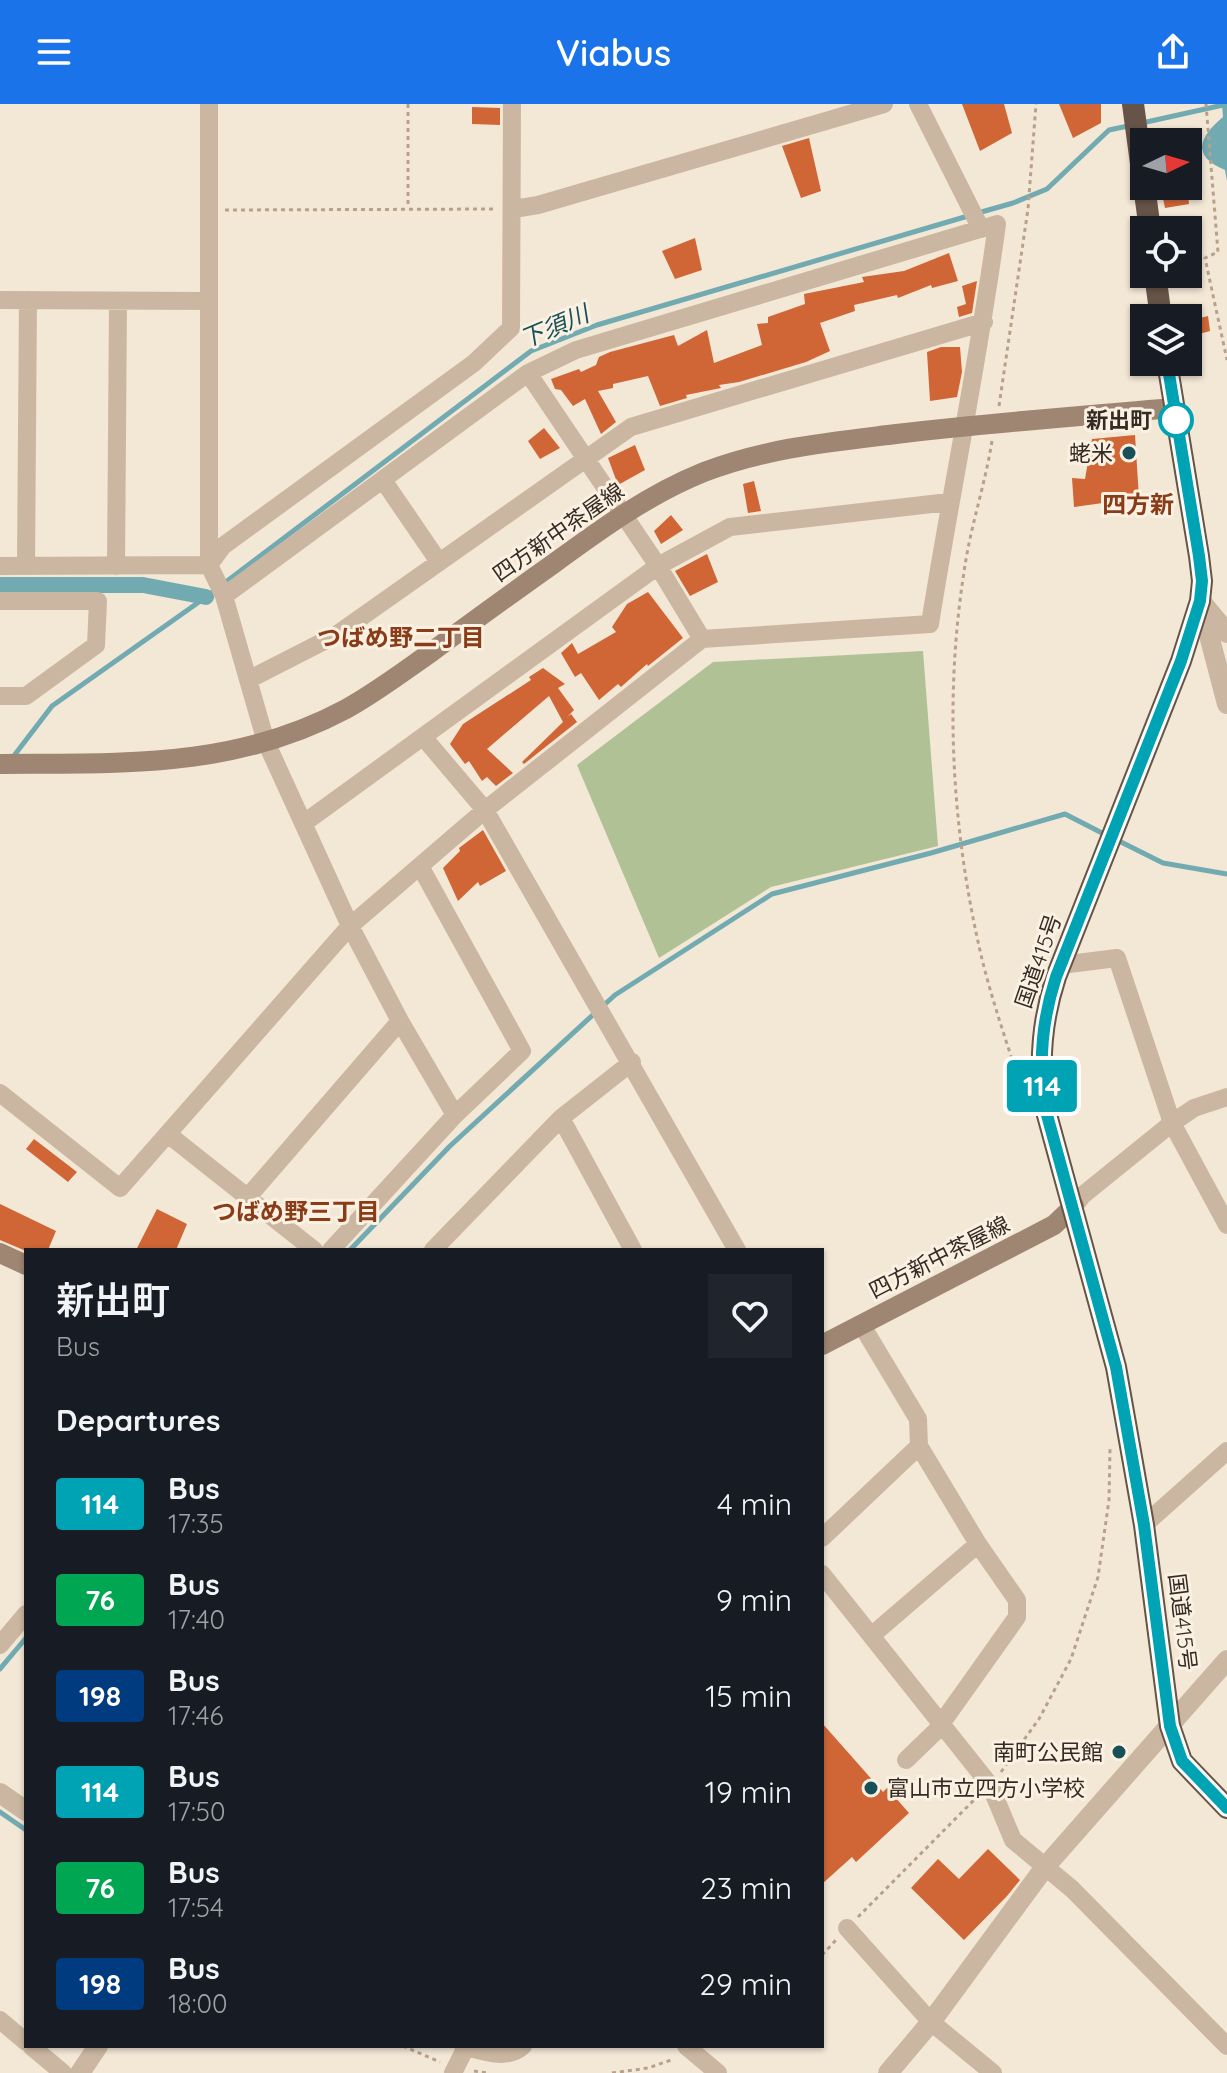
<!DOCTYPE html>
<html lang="en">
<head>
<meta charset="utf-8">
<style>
  :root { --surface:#171b24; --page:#20242c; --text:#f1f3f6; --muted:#9ea1a6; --accent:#1a73e8 }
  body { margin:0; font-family:Quicksand,"Noto Sans JP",sans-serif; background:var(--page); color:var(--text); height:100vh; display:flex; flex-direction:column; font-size:30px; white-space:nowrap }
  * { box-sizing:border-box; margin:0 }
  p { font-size:26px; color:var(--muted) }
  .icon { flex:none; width:44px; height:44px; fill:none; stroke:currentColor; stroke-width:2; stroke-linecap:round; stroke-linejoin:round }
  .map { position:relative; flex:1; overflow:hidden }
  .details { position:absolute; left:24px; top:1144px; width:800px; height:800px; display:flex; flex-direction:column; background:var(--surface); border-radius:0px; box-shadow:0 2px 6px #0004 }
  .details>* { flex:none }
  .badge { padding:0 16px; border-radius:6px; font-size:28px; line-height:52px }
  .needle { width:52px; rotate:85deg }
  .controls { position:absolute; left:1130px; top:24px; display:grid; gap:16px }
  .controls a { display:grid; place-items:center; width:72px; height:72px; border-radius:0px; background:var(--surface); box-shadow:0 2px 6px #0004; font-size:40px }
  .map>.badge { position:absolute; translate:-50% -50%; box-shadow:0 0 0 4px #fff }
  h2 { padding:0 32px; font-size:30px; line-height:72px }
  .round { display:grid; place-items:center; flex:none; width:84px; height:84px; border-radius:0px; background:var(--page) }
  .headline { display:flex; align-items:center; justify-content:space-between; height:136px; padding:0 32px }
  h1 { font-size:38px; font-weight:600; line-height:60px }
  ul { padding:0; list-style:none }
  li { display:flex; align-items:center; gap:24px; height:96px; padding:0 32px }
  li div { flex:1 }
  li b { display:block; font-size:30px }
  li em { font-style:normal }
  li .badge { min-width:88px; font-weight:700; text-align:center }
  header { display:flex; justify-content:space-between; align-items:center; height:104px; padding:0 32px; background:var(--accent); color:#fff; font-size:36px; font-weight:600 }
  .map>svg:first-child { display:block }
  .green { fill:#b0c295 }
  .water { fill:#72aab2 }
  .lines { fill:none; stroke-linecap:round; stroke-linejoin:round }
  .stream { stroke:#72aab2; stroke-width:5 }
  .canal { stroke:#72aab2; stroke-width:16 }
  .building { fill:#d06636 }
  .path { stroke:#b7a18b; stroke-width:3; stroke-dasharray:4 4; stroke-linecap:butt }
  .minor { stroke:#cbb7a1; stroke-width:18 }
  .tertiary { stroke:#cbb7a1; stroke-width:20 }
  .secondary { stroke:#9f8672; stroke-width:20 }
  .trunk { stroke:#675448; stroke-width:22 }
  .line-casing { stroke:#fff; stroke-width:18 }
  .line { stroke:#00a3b4; stroke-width:12 }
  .stop-dot { fill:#fff; stroke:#00a3b4; stroke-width:4 }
  .poi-dot { fill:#175059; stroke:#faf1e2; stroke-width:3 }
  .labels { text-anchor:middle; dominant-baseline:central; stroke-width:6; stroke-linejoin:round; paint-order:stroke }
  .stop-label { font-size:22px; font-weight:bold; fill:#352b24; stroke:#faf1e2; text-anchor:end }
  .poi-label { font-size:22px; fill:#352b24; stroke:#faf1e2; text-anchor:end }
  .street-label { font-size:22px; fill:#352b24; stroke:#faf1e2 }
  .water-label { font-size:24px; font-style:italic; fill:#175059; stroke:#faf1e2 }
  .neighbourhood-label { font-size:24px; font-weight:bold; fill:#8a3b17; stroke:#faf1e2 }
</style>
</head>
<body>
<header><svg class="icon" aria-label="menu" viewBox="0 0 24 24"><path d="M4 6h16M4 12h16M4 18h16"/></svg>Viabus<svg class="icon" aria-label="share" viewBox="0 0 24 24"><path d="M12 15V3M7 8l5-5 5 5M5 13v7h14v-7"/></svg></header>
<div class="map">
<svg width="1227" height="1969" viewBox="0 0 1227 1969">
  <rect width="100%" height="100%" fill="#f3e7d5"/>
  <path class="green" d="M923 547 938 742 771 783 659 854 577 661 713 558Z"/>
  <path class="water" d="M1222 0H1227V77L1225 66C1191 52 1199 33 1223 13Z"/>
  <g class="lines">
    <path class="stream" d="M1142 19 1223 1
      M978 109 1013 99 1047 85 1109 26 1128 22
      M13 653 52 602 206 493 531 247 597 221 968 112
      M1117 736 1163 759 1227 770
      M604 901 615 891 772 790 931 749 1065 710 1104 730
      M350 1146 450 1042 596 908
      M0 1565 26 1534
      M0 1708 26 1726"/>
    <path class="canal" d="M0 481H143L206 493"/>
  </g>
  <path class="building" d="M962 0H1004L1012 29 980 47Z
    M1059 0H1101V19L1073 34Z
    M472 3 500 4V21L472 20Z
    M809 34 821 87 801 94 782 42Z
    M1187 83 1189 100 1165 104 1162 90Z
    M695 134 702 166 675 175 662 147Z
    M949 149 958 177 932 184 931 181 898 194 897 191 854 201 855 207 820 219 830 247 806 258 739 278 719 281 721 284 686 291 687 294 660 302 648 272 613 280V284L598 287 616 318 601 330 585 295 573 302 561 286 555 285 551 275 579 265 581 268 596 261 599 253 610 248 674 231 678 242 707 226 714 259 762 241 757 220 768 219V213L805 200 804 190 864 178 862 173 904 167Z
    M977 177 972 209 959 213 957 203 966 200 962 182Z
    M1208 212 1210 227 1188 233V217Z
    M941 243H960L962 268 957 293 930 297 927 248Z
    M544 324 560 344 540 355 528 337Z
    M1135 331 1139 394 1074 403 1072 374 1085 375 1092 335Z
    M635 341 645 366 618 381 608 354Z
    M754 377 761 407 748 409 743 380Z
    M671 411 683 426 661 440 654 427Z
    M707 450 718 478 690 492 675 467Z
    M648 488 683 534 648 562 647 560 621 583 618 580 599 596 581 569 575 573 561 549 572 539 578 550 616 528 612 523 627 500Z
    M543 564 565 580 558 584 574 606 567 613 571 610 577 618 524 660 522 658 563 618 549 592 487 645 513 669 496 682 487 673 482 677 469 657 465 660 450 640 463 620 531 576 529 573Z
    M483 726 506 767 480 782 478 778 458 797 443 764 460 747 459 744Z
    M34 1035 77 1068 68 1078 26 1045Z
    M0 1100 56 1127 48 1146 26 1147 0 1136Z
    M157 1105 187 1120 176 1146H136Z
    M822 1619 883 1688 887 1684 909 1709 856 1758 852 1753 822 1780Z
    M988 1745 1020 1776 1007 1792 964 1836 911 1784 938 1755 959 1775Z"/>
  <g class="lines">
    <path class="path" d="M408 0V104
      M1206 0 1218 148 1205 154 1227 256
      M225 106 494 105
      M999 302 1028 105 1036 0
      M992 337C985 381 970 424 964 468 944 596 952 729 982 855 993 900 1009 945 1023 989
      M1001 1668 1039 1615 1071 1555 1098 1473 1109 1396 1110 1345
      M858 1813 976 1694
      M822 1851 836 1836
      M403 1942 440 1958
      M474 1967 487 1969
      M612 1969 648 1964 674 1955"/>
    <path class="minor" d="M209 0V461L224 492 266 638 350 822 400 917 455 1011
      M918 0 981 125
      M514 105 538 101 884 0
      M0 196 208 197
      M528 269 658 462 702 535
      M383 376 439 458
      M209 461 223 442 474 259 511 224 512 0
      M0 462 209 461
      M26 462 28 196
      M116 462 118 197
      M0 497H98L96 541 26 592H0
      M248 576 336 531 631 323 984 218
      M424 634 485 706 737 1146
      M304 719 658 462 730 423 949 398
      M1061 861 1117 854 1172 1019 1227 1121
      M0 989 120 1084 350 822 485 706 702 535 930 520C951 387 979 255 997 120L576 246 528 269 224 492
      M561 1014 633 1146
      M169 1031 314 1146
      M247 1094 400 917
      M1074 1102 1083 1091 1172 1019 1194 1004 1227 993
      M331 1146 455 1011 522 947 420 762
      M433 1146 561 1014 632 958
      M861 1220 918 1315 919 1342 978 1440 1017 1496V1513L936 1627 906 1656
      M1144 1421 1227 1347
      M822 1434 919 1342
      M822 1470 990 1681 1013 1736 1072 1785 1227 1942
      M871 1532 978 1440
      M0 1541 26 1510
      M847 1824 931 1918 993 1969
      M0 1916 26 1938
      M31 1942 63 1969
      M463 1942C482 1947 507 1957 523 1942
      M686 1942 718 1969
      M453 1969 466 1943"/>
    <path class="tertiary" d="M1200 497 1227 600
      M1204 501 1227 529
      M0 1689 26 1707
      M80 1969 98 1942
      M888 1969 931 1918 1045 1763 1227 1556"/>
    <path class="secondary" d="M0 660C123 659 234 665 346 605 375 589 403 568 430 549 471 519 512 489 553 460 601 425 649 390 704 368 766 344 831 338 896 330 988 319 1081 312 1173 304
      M0 1149 26 1161
      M822 1241 1054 1121 1074 1102"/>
    <path class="trunk" d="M1133 0 1150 126
      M1155 170 1161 214
      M1167 258 1199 452 1202 477 1200 497 1181 557 1056 873C1042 916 1039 955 1044 1000L1116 1263 1144 1421 1170 1622 1182 1657 1227 1704"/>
  </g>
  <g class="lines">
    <defs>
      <path id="line" d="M1167 258 1199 452 1202 477 1200 497 1181 557 1056 873C1042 916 1039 955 1044 1000L1116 1263 1144 1421 1170 1622 1182 1657 1227 1704"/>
    </defs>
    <use href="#line" class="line-casing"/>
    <use href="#line" class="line"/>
  </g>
  <circle class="stop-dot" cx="1176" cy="316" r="16"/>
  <g class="poi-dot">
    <circle cx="1129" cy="349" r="8"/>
    <circle cx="1119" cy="1648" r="8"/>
    <circle cx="871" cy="1684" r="8"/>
  </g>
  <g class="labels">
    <g class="stop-label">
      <text x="1152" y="316">新出町</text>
    </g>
    <g class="poi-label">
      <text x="1113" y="349">蛯米</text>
      <text x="1103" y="1648">南町公民館</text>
      <text x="887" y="1684" text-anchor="start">富山市立四方小学校</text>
    </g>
    <g class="street-label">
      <text transform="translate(558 428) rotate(-35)">四方新中茶屋線</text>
      <text transform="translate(1038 857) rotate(-71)">国道415号</text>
      <text transform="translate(939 1153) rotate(-27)">四方新中茶屋線</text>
      <text transform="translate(1183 1518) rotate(83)">国道415号</text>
    </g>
    <g class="water-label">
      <text transform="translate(554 222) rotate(-23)">下須川</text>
    </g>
    <g class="neighbourhood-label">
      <text x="1138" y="400">四方新</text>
      <text x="401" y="533">つばめ野二丁目</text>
      <text x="296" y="1107">つばめ野三丁目</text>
    </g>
  </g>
</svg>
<div class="controls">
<a><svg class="needle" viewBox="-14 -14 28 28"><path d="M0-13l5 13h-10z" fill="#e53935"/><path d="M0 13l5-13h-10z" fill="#9ea1a6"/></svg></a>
<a><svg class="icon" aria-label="locate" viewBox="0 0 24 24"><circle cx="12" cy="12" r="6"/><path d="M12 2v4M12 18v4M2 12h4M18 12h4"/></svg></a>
<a><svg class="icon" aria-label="layers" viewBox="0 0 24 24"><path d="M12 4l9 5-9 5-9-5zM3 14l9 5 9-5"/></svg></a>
</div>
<b class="badge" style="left:1042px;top:982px;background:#00a3b4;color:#fff">114</b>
<section class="details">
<div class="headline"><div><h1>新出町</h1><p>Bus</p></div><a class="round"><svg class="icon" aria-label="heart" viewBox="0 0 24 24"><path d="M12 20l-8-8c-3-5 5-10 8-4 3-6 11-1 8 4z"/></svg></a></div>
<h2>Departures</h2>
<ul>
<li><span class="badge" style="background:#00a3b4;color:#fff">114</span><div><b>Bus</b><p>17:35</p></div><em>4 min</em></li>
<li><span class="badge" style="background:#00a651;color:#fff">76</span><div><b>Bus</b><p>17:40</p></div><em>9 min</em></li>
<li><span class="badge" style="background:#003b80;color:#fff">198</span><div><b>Bus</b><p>17:46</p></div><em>15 min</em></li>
<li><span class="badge" style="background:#00a3b4;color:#fff">114</span><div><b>Bus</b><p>17:50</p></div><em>19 min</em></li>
<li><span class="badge" style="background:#00a651;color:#fff">76</span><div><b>Bus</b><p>17:54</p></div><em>23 min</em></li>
<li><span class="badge" style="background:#003b80;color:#fff">198</span><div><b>Bus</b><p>18:00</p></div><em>29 min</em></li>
</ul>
</section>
</div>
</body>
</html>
